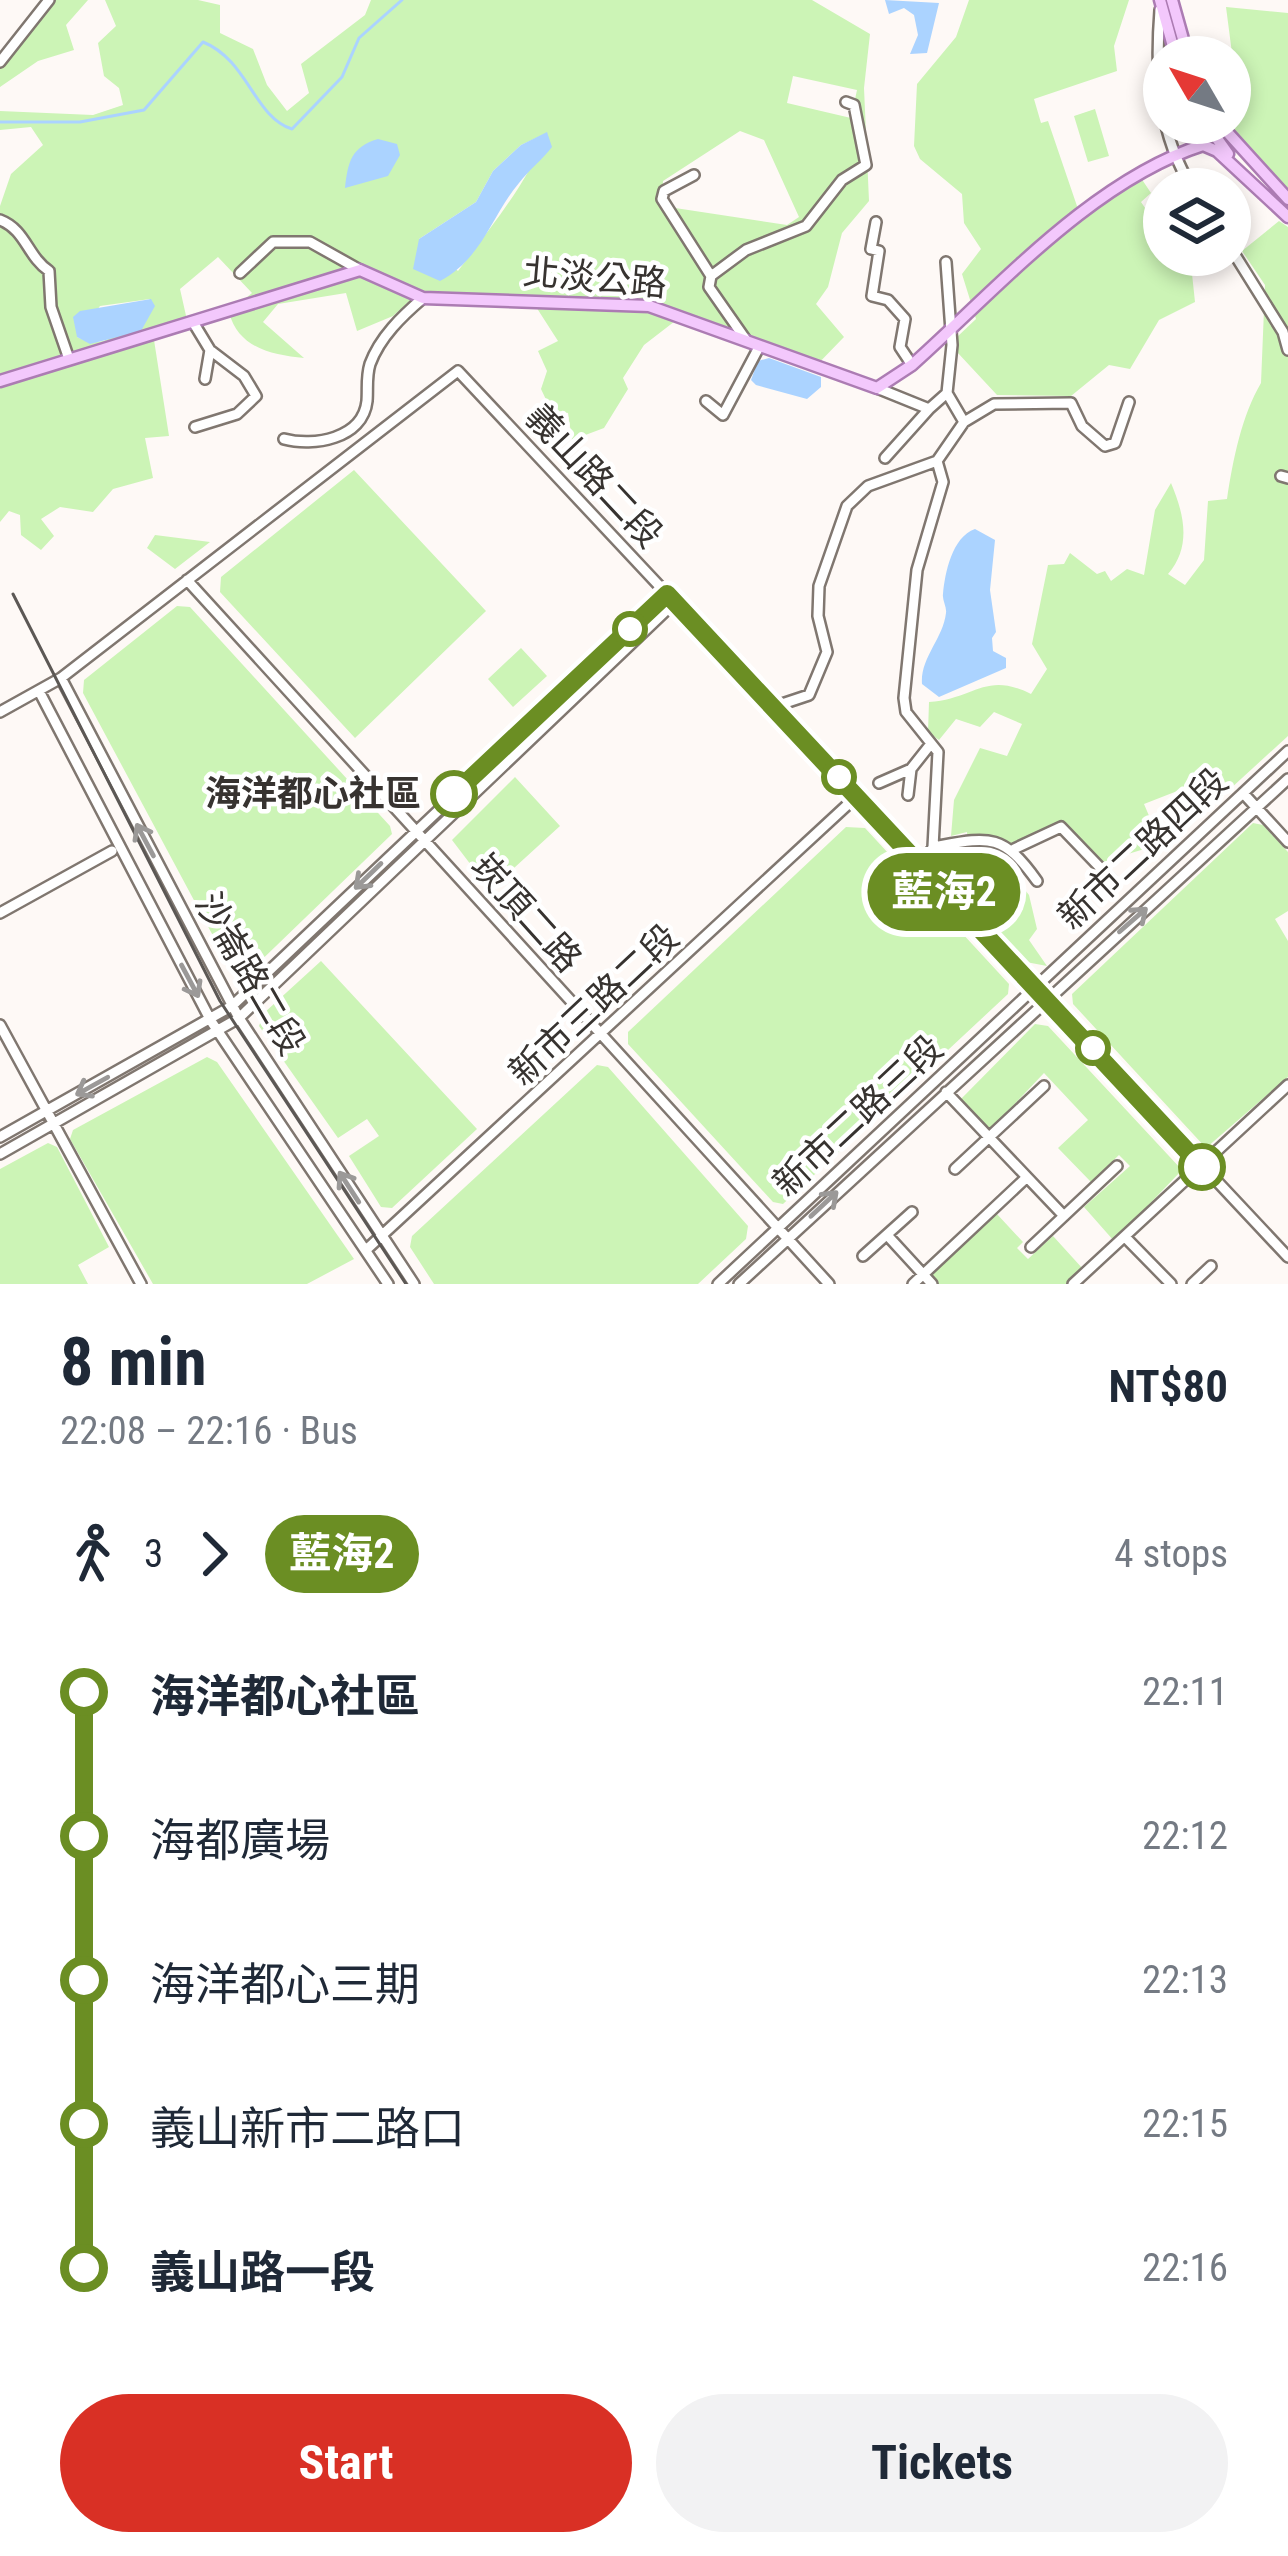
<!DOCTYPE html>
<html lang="en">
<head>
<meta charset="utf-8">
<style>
  :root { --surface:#fff; --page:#f2f2f3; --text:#1f2937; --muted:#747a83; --accent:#d93025 }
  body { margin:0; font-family:"Roboto Condensed","Noto Sans TC",sans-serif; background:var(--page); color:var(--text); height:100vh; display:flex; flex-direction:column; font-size:45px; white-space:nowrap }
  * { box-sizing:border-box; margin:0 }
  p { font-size:39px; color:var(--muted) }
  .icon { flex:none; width:66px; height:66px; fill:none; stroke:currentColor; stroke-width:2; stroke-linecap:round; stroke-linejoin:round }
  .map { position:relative; height:1284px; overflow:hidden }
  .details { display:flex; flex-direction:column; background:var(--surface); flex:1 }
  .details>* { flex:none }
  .badge { padding:0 24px; border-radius:39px; font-size:42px; line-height:78px }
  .needle { width:78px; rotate:309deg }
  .buttons { position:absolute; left:1143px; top:36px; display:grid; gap:24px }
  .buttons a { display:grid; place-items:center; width:108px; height:108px; border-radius:50%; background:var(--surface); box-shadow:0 6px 18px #0003; font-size:60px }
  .map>.badge { position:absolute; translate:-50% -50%; box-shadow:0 0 0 6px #fff }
  .legs { display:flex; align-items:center; gap:18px; height:132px; padding:0 60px; font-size:39px }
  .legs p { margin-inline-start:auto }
  .head { display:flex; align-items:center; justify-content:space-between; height:204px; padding:0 60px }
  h1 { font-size:66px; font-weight:700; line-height:90px }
  .button { display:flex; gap:24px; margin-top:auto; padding:24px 60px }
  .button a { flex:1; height:138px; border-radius:72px; background:var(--accent); color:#fff; font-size:48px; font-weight:700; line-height:138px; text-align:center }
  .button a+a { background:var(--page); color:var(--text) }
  ul { padding:0 60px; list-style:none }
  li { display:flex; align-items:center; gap:42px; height:144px; font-size:45px }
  li i { display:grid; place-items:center; width:18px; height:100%; margin:0 15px; background:currentColor }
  li i::after { content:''; width:30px; height:30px; margin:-15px; border:9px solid; border-radius:50%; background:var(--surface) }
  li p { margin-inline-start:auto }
  li:first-child i { background:linear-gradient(#0000 50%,currentColor 0) }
  li:last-child i { background:linear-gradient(currentColor 50%,#0000 0) }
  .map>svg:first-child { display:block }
  .green { fill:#ccf4b6; fill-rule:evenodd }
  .water { fill:#abd3ff }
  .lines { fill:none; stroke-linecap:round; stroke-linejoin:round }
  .stream { stroke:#abd3ff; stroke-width:3 }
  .minor-casing { stroke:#807770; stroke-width:14 }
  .major-casing { stroke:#ac7cb3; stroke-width:15 }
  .minor { stroke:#fff; stroke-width:9 }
  .major { stroke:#f3c8fc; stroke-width:10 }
  .tram { stroke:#5c5855; stroke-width:3 }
  .oneway { stroke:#9b9998 }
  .line-1-casing { stroke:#fff; stroke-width:27 }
  .line-1 { stroke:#6b8e23; stroke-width:18 }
  .stop-1-dot { fill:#fff; stroke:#6b8e23; stroke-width:6 }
  .labels { text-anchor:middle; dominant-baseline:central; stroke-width:9; stroke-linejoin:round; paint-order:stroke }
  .street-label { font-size:36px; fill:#373330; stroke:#fff }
  .stop-label { font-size:36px; font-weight:bold; fill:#373330; stroke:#fff; text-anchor:end }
</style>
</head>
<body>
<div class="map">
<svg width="1288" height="1284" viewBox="0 0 1288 1284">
  <rect width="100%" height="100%" fill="#fef9f6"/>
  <path class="green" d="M50 0H88L66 25 74 50 38 61 0 87V62Z
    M105 0H198L220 5V33L253 49 267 85 287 111 309 93 301 64 365 15 371 0H812L870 34 864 88 869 201 842 233 828 287 816 304 844 337 812 370 679 318 644 345 623 378 628 389 604 428 572 440 568 413 551 410 541 389 547 371 538 351 558 341 531 299 419 292 393 316 357 331 346 293 278 304 263 322 304 358C272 355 238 348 229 312L252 293 218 257 180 289 189 329 154 340 169 436 145 438 153 478 113 489 93 512 60 507 41 519 54 536 41 550 21 535 20 515 9 511 0 522V206L11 174 43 145 31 127 0 130V111L93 115 123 105 119 88 104 76 98 43 116 26ZM793 76 857 90 851 118 787 103ZM740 131 764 140 799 217 787 225 662 206 663 181ZM547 133C527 184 492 225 458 271L419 239 476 202 493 171 521 145ZM150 299C129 321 110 355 77 337L100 306Z
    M969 0H1129L1114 46 1117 71 1034 99 1041 123 1048 121 1078 209 1135 169 1151 193 1141 202 1158 227 1164 226V255H1190L1195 302 1159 320 1130 369 1109 365 1071 396 997 395 957 352V337L976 319 962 274 981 249 964 223 962 194 920 159 914 146 917 84 956 37Z
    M1226 7 1288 13V188L1266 171 1230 123 1233 61Z
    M1095 109 1109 156 1088 162 1074 116Z
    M1279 221 1288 227V736L1172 842 1165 823 1188 812 1185 788 1144 804 1161 844 1118 857 1101 871 1063 824 1017 846 1021 865 1010 871 1029 895 1037 929 1029 940 1047 966 1026 962 972 902 967 832 951 836 954 800 980 748 1007 756 1022 724 994 712 980 727 956 719 939 740 928 732 929 702C975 699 985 671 1031 694L1047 669 1032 644 1048 565 1064 564 1070 553 1097 574 1105 571 1111 581 1127 569 1144 575 1155 510 1171 483C1184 514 1192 546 1168 574L1185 585 1204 560 1208 501 1227 499C1233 459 1242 415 1261 383L1265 285 1242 251Z
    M354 470 486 611 355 738 220 592 221 577Z
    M155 535 210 542 175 569 147 548Z
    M177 606 190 607 390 826 392 834 244 977 234 975 83 693 84 680Z
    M521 648 547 676 513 707 488 679Z
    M515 777 560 826 490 890 452 840Z
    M1253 823 1263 825 1288 852V911L1275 919 1288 941V1077L1206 1148 1073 1004 1072 994Z
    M846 827 865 828 1009 984 1008 994 783 1204 773 1202 628 1044V1032Z
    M321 961 477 1129 392 1208 381 1207 349 1156 379 1136 367 1119 338 1138 259 1026 264 1013Z
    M1035 1024 1048 1026 1182 1170 1114 1241 1084 1207 1130 1166 1119 1155 1091 1182 1058 1148 1088 1120 1044 1073 989 1131 960 1100Z
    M207 1057 217 1062 354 1259 307 1284H153L70 1139 73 1130Z
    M597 1065 608 1067 748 1226 746 1239 698 1284H434L410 1247 412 1236Z
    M48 1143 57 1147 109 1247 78 1265 88 1284H0V1169Z
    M996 1213 1023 1242 1017 1248 1028 1259 1053 1236 1083 1269 1066 1284H936L928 1275Z"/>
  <path class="water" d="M885 0 939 3 927 53 910 54 918 35 914 15 904 8 889 14Z
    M547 132 552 147C542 160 529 170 519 183 491 216 483 258 440 281L413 269 419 239 476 202 493 171 521 145Z
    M378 139 397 144 400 155 388 176 345 188C348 162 351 147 378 139Z
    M151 299 155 306 141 331 90 344 77 337 73 317 80 311Z
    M769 358 821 377V387L807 399 756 385 751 380 758 361Z
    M975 529 995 540 990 590 996 632 992 638 993 651 1006 658V668L939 697 922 684C920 658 943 639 946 613 947 607 942 600 943 594 945 573 952 537 975 529Z"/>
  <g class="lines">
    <path class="stream" d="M0 122H80L144 110 203 42C248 60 254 117 292 129L342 77 359 38 402 0"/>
    <defs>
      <path id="minor" d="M1160 10C1155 73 1158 135 1193 189
        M0 62 49 0
        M694 175 664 191 662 199 711 276
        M0 220C26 230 27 256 49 271L51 307 69 359
        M876 222 871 249 879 251 872 296 888 300 905 319 900 347 912 365
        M1230 247 1283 332 1288 350
        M240 273 273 242H310L360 270
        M193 322 210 350 244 376 256 396 237 414 195 427
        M746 340 709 287 711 276 746 250 806 226 842 180 866 165 854 105 846 102
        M205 379 210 350
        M877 388 929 409 947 393 952 345 946 262
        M947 393 964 422
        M706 401 723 415 758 349
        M284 439C313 447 363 439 367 401 368 388 366 377 370 364 380 337 402 316 423 298
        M885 458 929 409
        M1281 476 1288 478
        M187 580 829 1284
        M61 678 239 1018 414 1284
        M39 691 211 1021 388 1284
        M773 707 809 695 827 652 818 616 819 586 847 506 868 486 937 461 964 422 994 404 1071 403 1082 426 1105 446 1115 443 1129 402
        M0 712 61 678 458 371 1288 1257
        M879 783 911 769 930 745
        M1243 793 1288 842
        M908 795 911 769
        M933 847C989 837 1002 832 1037 881
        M1014 849 1061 827 1112 880
        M922 868 933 847 938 752 906 712 904 698 917 570 943 482 937 461
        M0 913 112 851
        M0 1025 141 1284
        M946 1092 1064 1216
        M0 1137 232 1006 667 594
        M0 1154 239 1018 675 602
        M955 1169 1044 1086
        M887 1235 932 1284
        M1126 1238 1171 1284
        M1031 1247 1117 1166
        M366 1250 857 796
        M863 1256 912 1212
        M718 1284 1288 751
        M739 1284 1288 779
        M913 1284 1026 1178
        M1073 1284 1288 1085
        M1192 1284 1211 1266"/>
      <path id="major" d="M1160 0 1176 57
        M1172 0 1188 57
        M1206 123 1228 154
        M1219 123 1288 199
        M0 381 360 270 423 298 649 306 877 388 912 365C997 289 1093 180 1203 145L1217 151 1288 217"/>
    </defs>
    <use href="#minor" class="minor-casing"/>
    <use href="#major" class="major-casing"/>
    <use href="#minor" class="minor"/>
    <use href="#major" class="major"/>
    <path class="tram" d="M13 594 220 1001 406 1284"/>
  </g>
  <defs><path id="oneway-shaft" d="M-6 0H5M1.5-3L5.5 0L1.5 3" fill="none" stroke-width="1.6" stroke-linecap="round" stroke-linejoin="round" transform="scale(3)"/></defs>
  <g class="oneway">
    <use href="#oneway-shaft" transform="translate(145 840) rotate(-118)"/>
    <use href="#oneway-shaft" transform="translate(368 876) rotate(136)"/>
    <use href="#oneway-shaft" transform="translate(1133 920) rotate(-41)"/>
    <use href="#oneway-shaft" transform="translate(190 981) rotate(62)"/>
    <use href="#oneway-shaft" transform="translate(92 1086) rotate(151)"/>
    <use href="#oneway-shaft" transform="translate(349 1187) rotate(-123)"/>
    <use href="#oneway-shaft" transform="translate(824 1204) rotate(-43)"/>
  </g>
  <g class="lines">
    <defs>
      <path id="line-1" d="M454 794 667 594 1202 1167"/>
    </defs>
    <use href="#line-1" class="line-1-casing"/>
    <use href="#line-1" class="line-1"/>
  </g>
  <g class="stop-1-dot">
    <circle cx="630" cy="629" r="15"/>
    <circle cx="839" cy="777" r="15"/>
    <circle cx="454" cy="794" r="21"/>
    <circle cx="1093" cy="1048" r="15"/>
    <circle cx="1202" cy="1167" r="21"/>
  </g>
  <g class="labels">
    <g class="street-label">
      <text transform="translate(595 278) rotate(5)">北淡公路</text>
      <text transform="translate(594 476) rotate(47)">義山路二段</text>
      <text transform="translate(1143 849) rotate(-43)">新市二路四段</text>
      <text transform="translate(526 913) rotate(48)">崁頂二路</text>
      <text transform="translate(250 974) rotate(60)">沙崙路二段</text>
      <text transform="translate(594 1005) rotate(-43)">新市三路二段</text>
      <text transform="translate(858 1116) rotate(-43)">新市二路三段</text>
    </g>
    <g class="stop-label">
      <text x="421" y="794">海洋都心社區</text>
    </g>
  </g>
</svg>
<div class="buttons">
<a><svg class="needle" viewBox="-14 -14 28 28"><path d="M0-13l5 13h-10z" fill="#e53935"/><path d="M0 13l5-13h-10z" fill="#747a83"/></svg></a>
<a><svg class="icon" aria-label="layers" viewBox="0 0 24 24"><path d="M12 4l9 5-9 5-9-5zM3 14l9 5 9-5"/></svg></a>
</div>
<b class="badge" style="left:944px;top:892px;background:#6b8e23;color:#fff">藍海2</b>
</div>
<section class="details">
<div class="head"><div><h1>8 min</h1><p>22:08 – 22:16 · Bus</p></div><b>NT$80</b></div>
<div class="legs"><svg class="icon" aria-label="walk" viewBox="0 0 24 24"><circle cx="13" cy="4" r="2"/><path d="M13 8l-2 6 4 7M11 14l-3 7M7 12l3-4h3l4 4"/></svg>3<svg class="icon" aria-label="forward" viewBox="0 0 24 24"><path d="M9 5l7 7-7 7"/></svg><b class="badge" style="background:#6b8e23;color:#fff">藍海2</b><p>4 stops</p></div>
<ul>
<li><i style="color:#6b8e23"></i><b>海洋都心社區</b><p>22:11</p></li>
<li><i style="color:#6b8e23"></i><span>海都廣場</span><p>22:12</p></li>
<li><i style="color:#6b8e23"></i><span>海洋都心三期</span><p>22:13</p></li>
<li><i style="color:#6b8e23"></i><span>義山新市二路口</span><p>22:15</p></li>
<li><i style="color:#6b8e23"></i><b>義山路一段</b><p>22:16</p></li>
</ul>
<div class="button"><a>Start</a><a>Tickets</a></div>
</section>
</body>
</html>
